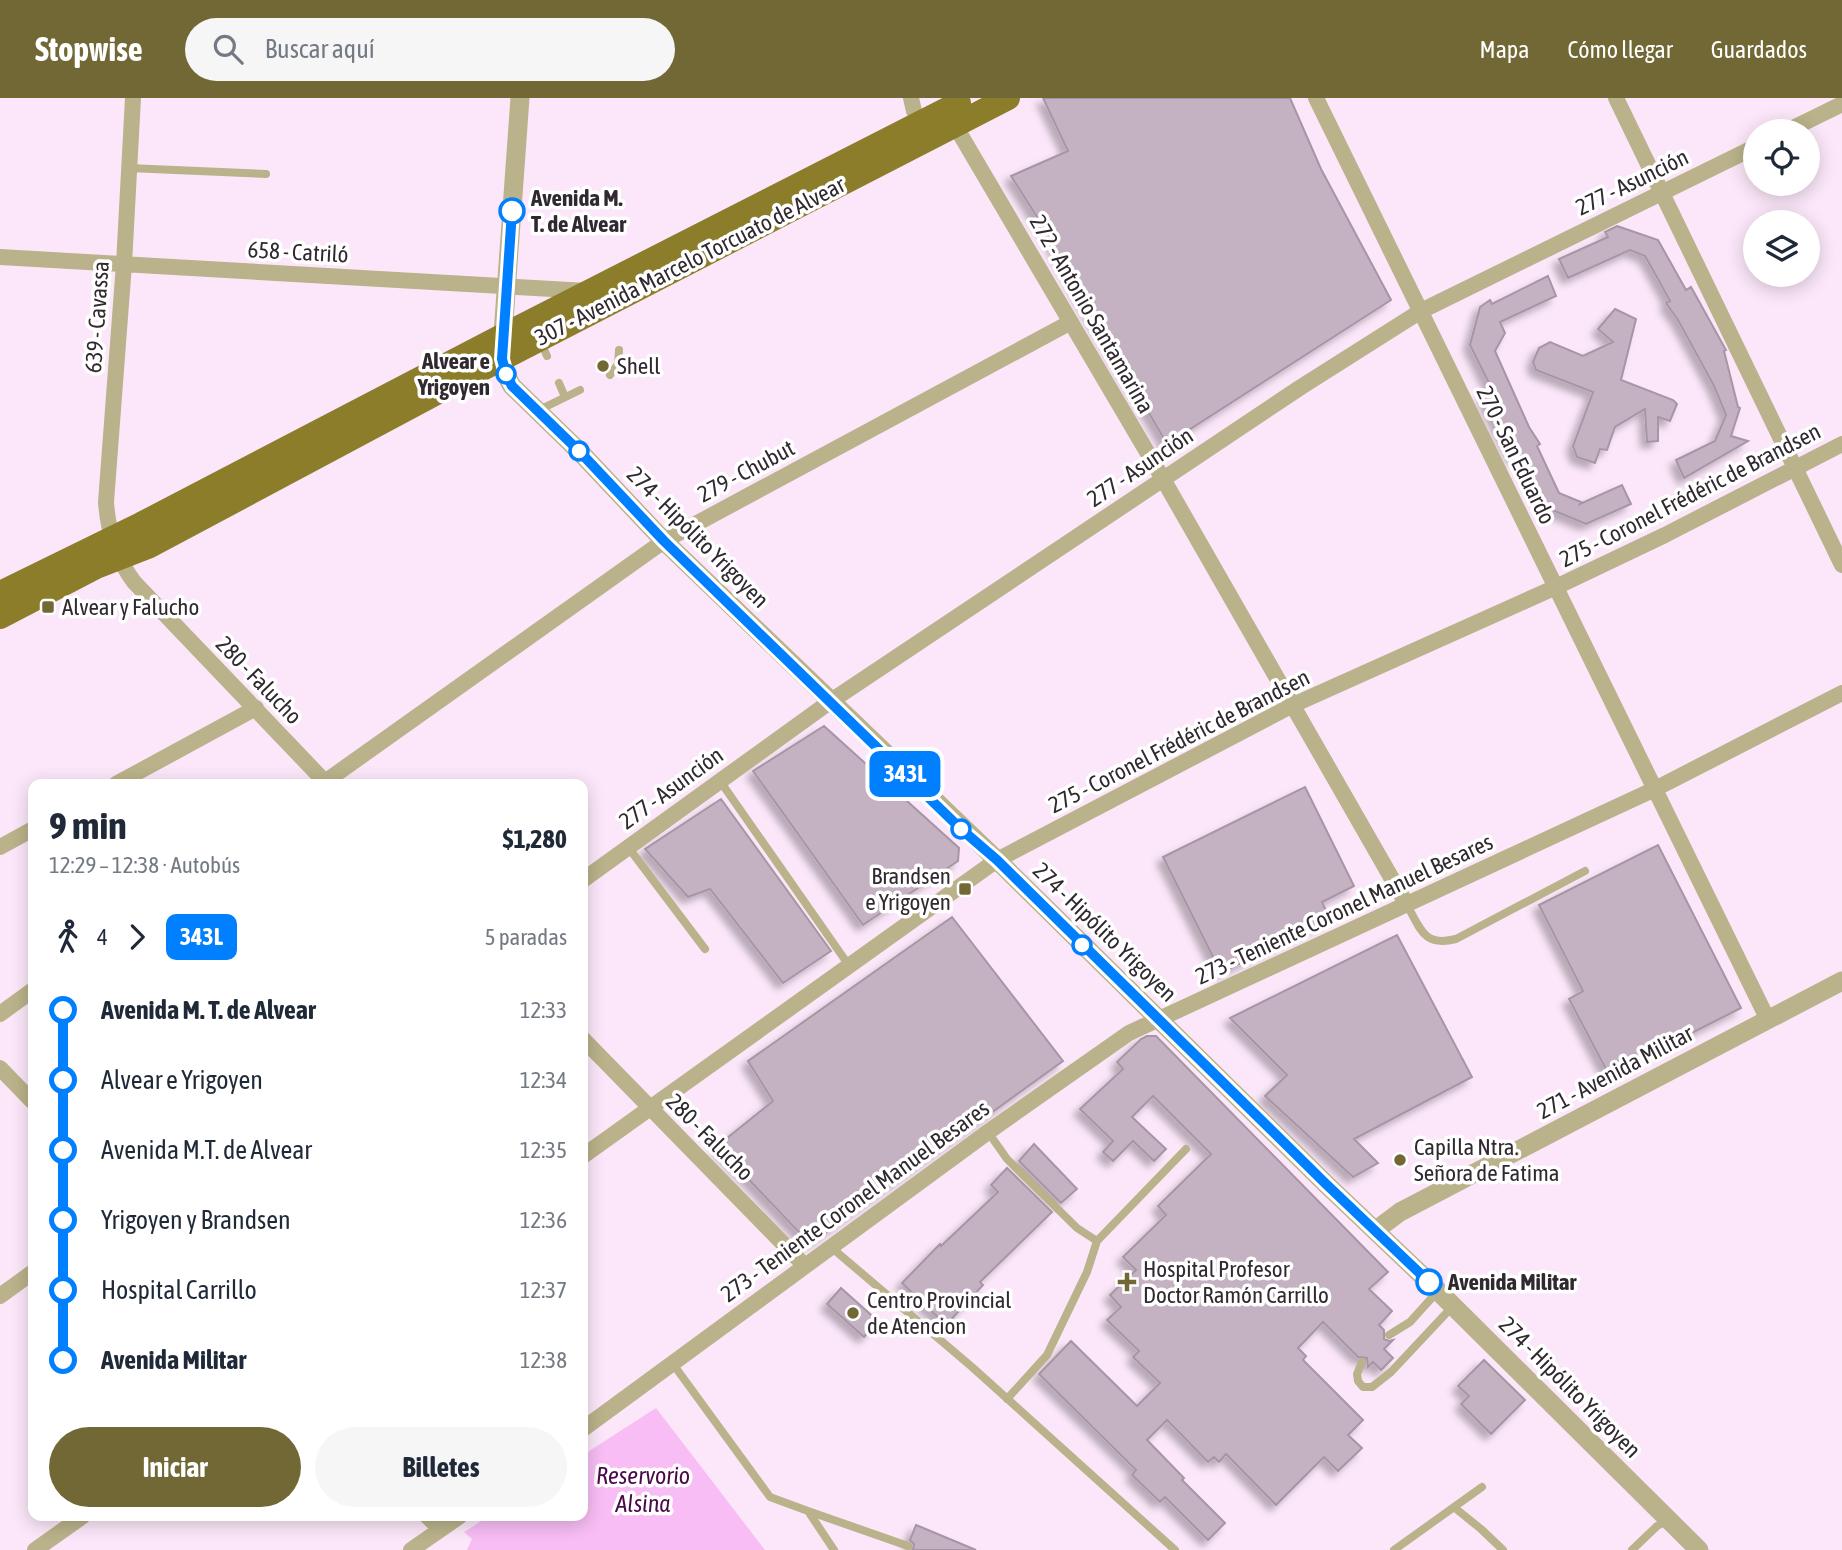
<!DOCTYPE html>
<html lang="es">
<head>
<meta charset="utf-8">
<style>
  :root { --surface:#fff; --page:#f6f6f7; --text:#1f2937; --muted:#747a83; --accent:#726835 }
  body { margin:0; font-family:"Asap Condensed",sans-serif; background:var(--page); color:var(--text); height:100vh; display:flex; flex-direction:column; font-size:26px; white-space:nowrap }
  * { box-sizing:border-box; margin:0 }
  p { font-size:23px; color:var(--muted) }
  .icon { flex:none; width:38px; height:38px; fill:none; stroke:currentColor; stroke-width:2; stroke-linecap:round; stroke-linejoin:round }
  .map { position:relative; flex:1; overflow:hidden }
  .details { position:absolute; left:28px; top:681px; width:560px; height:742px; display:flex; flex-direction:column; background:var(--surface); border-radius:14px; box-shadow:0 4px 18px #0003 }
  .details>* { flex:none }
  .badge { padding:0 14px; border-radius:10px; font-size:24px; line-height:46px }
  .tools { position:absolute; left:1743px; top:21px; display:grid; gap:14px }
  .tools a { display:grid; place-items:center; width:77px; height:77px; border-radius:50%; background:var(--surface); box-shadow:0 4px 18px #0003; font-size:35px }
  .map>.badge { position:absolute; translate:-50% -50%; box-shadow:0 0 0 4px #fff }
  .legs { display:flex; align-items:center; gap:10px; height:77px; padding:0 21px; font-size:23px }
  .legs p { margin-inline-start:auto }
  .overview { display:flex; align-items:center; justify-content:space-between; height:119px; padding:0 21px }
  h1 { font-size:38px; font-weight:700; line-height:52px }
  .primary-button { display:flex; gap:14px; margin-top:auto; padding:14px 21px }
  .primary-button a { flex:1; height:80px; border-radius:42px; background:var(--accent); color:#fff; font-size:28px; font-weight:700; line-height:80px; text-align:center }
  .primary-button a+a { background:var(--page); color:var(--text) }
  ul { padding:0 21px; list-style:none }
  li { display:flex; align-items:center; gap:24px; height:70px; font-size:26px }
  li i { display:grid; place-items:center; width:10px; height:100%; margin:0 9px; background:currentColor }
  li i::after { content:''; width:18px; height:18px; margin:-9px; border:5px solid; border-radius:50%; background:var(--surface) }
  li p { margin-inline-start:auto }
  li:first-child i { background:linear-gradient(#0000 50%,currentColor 0) }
  li:last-child i { background:linear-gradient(currentColor 50%,#0000 0) }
  header { display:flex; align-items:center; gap:42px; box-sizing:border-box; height:98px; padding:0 35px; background:var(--accent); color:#fff }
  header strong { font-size:33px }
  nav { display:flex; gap:38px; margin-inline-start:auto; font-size:24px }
  .search { width:490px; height:63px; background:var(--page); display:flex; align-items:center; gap:18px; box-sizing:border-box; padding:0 24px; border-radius:38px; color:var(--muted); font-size:26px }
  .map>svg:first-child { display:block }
  .water { fill:#f8bdf4 }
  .building { fill:#c4b1c2; stroke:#a795a5; stroke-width:2; filter:url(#shadow) }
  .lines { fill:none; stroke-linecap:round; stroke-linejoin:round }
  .service { stroke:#b9b28a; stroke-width:8 }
  .minor { stroke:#b9b28a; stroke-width:16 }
  .tertiary { stroke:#b9b28a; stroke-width:19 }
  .primary { stroke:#8c7d2a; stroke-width:24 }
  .line-1-casing { stroke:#fff; stroke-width:16 }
  .line-1 { stroke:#007fff; stroke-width:10 }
  .stop-1-dot { fill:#fff; stroke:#007fff; stroke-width:3.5 }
  .poi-dot { fill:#726835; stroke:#fff; stroke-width:2.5 }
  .labels { text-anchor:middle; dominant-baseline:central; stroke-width:7; stroke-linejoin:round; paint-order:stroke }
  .street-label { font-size:23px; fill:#30292f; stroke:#fff }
  .stop-label { font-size:23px; font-weight:bold; fill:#30292f; stroke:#fff; text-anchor:start }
  .poi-label { font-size:23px; fill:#30292f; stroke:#fff; text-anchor:start }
  .water-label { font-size:24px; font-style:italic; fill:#4a0a4a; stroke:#fff }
</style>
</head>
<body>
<header>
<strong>Stopwise</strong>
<div class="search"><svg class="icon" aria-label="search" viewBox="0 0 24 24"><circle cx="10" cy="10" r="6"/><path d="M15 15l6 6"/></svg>Buscar aquí</div>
<nav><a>Mapa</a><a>Cómo llegar</a><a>Guardados</a></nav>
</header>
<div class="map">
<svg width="1842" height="1452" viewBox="0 0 1842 1452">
  <defs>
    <filter id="shadow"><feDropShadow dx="-6" dy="6" stdDeviation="3.5" flood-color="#0004"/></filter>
  </defs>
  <rect width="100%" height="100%" fill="#fbe7f9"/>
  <path class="water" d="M656 1310 765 1452H467L472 1441 464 1434 489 1418H583V1357Z"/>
  <path class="building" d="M1043 0H1290L1321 71 1391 202 1167 346 1081 199 1049 138 1011 78 1068 53Z
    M1617 128 1658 142 1686 192 1691 189 1726 252 1724 253 1738 309 1740 310 1731 338 1748 343 1684 380 1676 362 1715 343 1726 317 1714 288 1678 222 1666 205 1670 203 1659 183 1645 158 1630 152 1568 180 1559 161 1608 139 1605 134Z
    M1548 178 1556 198 1500 224 1505 235 1495 253 1529 329 1540 346 1537 348 1559 395 1581 404 1580 406 1622 387 1631 406 1586 426 1545 409 1520 358 1515 361 1489 310 1483 296 1492 291 1470 247 1480 209 1490 202 1492 206Z
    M1615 211 1636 221 1621 282 1673 302 1677 306 1670 323 1658 319V343L1647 344 1645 311 1615 329 1607 352 1600 351 1595 365 1577 359 1573 348 1593 294 1536 272 1533 264 1539 250 1550 244 1583 258 1613 244 1598 231Z
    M824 628 959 750 958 763 863 827 753 673Z
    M1305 689 1354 788 1322 804 1330 821 1221 875 1163 759Z
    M721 701 831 853 783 885 710 791 688 799 645 751Z
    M1658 747 1741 910 1609 977 1569 901 1583 893 1539 807Z
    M952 819 1063 963 810 1146 717 1048 773 1003 748 963Z
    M1397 837 1472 979 1354 1041 1378 1065 1353 1079 1265 998 1287 977 1230 920Z
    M1147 938H1156L1388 1174 1369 1191 1392 1213 1379 1227 1384 1232V1241L1389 1243 1393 1242 1384 1251 1393 1260 1381 1272 1373 1264 1368 1269 1367 1260 1358 1259 1323 1224 1298 1250 1306 1258 1303 1262 1363 1322 1348 1337 1362 1350 1338 1373 1324 1359 1276 1407 1226 1356 1219 1364 1214 1359 1208 1364 1167 1322 1147 1342 1184 1380 1182 1382 1225 1425 1208 1442 1165 1399 1160 1404 1132 1377 1136 1372 1039 1276 1071 1243 1137 1308 1160 1285 1133 1259 1139 1253 1107 1222 1121 1209 1110 1197 1136 1172 1123 1159 1166 1117 1158 1108 1211 1056 1153 998 1132 1019 1166 1051 1154 1063 1133 1043 1113 1063 1103 1054 1113 1043 1080 1011 1123 971 1117 964 1141 941Z
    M1034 1046 1077 1091 1061 1105 1019 1063Z
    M1007 1070 1052 1114 980 1184 983 1187 946 1227 902 1185 940 1146 941 1148 998 1094 991 1087Z
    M841 1190 878 1223 864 1239 827 1206Z
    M1484 1262 1525 1302 1491 1336 1461 1306 1469 1298 1458 1288Z
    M916 1427 976 1452H913L914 1446 910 1442Z"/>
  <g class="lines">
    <path class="service" d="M129 70 266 76
      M541 244 547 258
      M610 277 618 266 619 252
      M559 285 565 299
      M539 312 580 292
      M720 683 850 869
      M628 749 705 851
      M1407 807C1421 832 1424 849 1456 841L1585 773
      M988 1034 1007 1061 1077 1130 1097 1143
      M832 1150 972 1269 1175 1452
      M1389 1237 1410 1224 1438 1193
      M1362 1264 1357 1276 1358 1283 1363 1289H1372L1391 1274 1452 1209
      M673 1266 770 1399 808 1413 834 1452
      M1007 1301 1047 1257 1087 1174 1097 1143 1186 1051
      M1455 1410 1481 1431 1503 1452
      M808 1413 908 1448
      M1394 1452 1482 1389
      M1632 1452 1657 1428 1667 1423"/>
    <path class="minor" d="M133 0 124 166 106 404C108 434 116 460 134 484L327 686
      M911 0 914 13 924 33
      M1316 0 1768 922
      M1616 0 1842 467
      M950 19 1163 381 1407 807
      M1787 33 1842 6
      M0 159 587 193
      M116 686 256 610
      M322 686 664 443 1071 224
      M0 749 33 731
      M583 782 831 603 1301 289 1421 213 1755 49
      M0 916 33 892
      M583 941 805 1168
      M0 970 33 1004
      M583 1058 997 762 1293 607 1556 489 1665 437 1842 346
      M0 1198 33 1174
      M583 1331 988 1034 1129 935 1655 691 1842 595
      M427 1418 440 1431
      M35 1452 83 1418
      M411 1452 460 1418"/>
    <path class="tertiary" d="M520 0 502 250 506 277 512 288 580 354 664 443 997 762 1326 1086 1429 1184 1699 1452
      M1376 1132 1400 1114 1842 883"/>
    <path class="primary" d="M0 495 141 426 502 238 959 5
      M0 519 96 469 150 448 463 281 1008 0"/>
  </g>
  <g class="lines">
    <defs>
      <path id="line-1" d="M512 113 502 261 506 276 512 288 580 354 664 443 961 731 997 762 1326 1086 1429 1184"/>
    </defs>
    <use href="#line-1" class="line-1-casing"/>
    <use href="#line-1" class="line-1"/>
  </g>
  <g class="stop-1-dot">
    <circle cx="512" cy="113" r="12"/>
    <circle cx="506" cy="276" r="9"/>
    <circle cx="579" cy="353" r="9"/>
    <circle cx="961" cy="731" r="9"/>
    <circle cx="1082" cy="847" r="9"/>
    <circle cx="1429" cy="1184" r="12"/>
  </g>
  <g class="poi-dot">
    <circle cx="603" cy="268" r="7"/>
    <rect x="41" y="502" width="14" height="14" rx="3.5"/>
    <rect x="958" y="784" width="14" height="14" rx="3.5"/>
    <circle cx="1400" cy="1062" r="7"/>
    <path d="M1123.5 1173.5h7v7h7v7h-7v7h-7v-7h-7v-7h7z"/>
    <circle cx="853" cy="1215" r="7"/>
  </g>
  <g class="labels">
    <g class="street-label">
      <text transform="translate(1632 84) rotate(-26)">277 - Asunción</text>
      <text transform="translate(298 154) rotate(3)">658 - Catriló</text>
      <text transform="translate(690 163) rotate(-27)">307 - Avenida Marcelo Torcuato de Alvear</text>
      <text transform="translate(1092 216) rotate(60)">272 - Antonio Santamarina</text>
      <text transform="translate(97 219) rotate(-86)">639 - Cavassa</text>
      <text transform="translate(1516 357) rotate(64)">270 - San Eduardo</text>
      <text transform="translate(1140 369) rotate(-34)">277 - Asunción</text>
      <text transform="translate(746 373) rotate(-28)">279 - Chubut</text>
      <text transform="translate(1690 397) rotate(-27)">275 - Coronel Frédéric de Brandsen</text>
      <text transform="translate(698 439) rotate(45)">274 - Hipólito Yrigoyen</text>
      <text transform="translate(259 582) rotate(46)">280 - Falucho</text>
      <text transform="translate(1179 643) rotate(-27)">275 - Coronel Frédéric de Brandsen</text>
      <text transform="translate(671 690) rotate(-36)">277 - Asunción</text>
      <text transform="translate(1344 811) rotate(-25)">273 - Teniente Coronel Manuel Besares</text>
      <text transform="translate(1105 834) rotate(44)">274 - Hipólito Yrigoyen</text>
      <text transform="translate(1615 974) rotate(-28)">271 - Avenida Militar</text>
      <text transform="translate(710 1039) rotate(45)">280 - Falucho</text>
      <text transform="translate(855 1103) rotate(-36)">273 - Teniente Coronel Manuel Besares</text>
      <text transform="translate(1570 1289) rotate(45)">274 - Hipólito Yrigoyen</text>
    </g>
    <g class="stop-label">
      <text x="531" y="100">Avenida M.<tspan x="531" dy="26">T. de Alvear</tspan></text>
      <text x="490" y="263" text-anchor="end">Alvear e<tspan x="490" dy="26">Yrigoyen</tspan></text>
      <text x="1448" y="1184">Avenida Militar</text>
    </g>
    <g class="poi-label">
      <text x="617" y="268">Shell</text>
      <text x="62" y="509">Alvear y Falucho</text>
      <text x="951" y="778" text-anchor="end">Brandsen<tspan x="951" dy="26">e Yrigoyen</tspan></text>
      <text x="1414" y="1049">Capilla Ntra.<tspan x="1414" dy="26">Señora de Fatima</tspan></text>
      <text x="1143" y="1171">Hospital Profesor<tspan x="1143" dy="26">Doctor Ramón Carrillo</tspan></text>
      <text x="867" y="1202">Centro Provincial<tspan x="867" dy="26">de Atencion</tspan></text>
    </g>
    <g class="water-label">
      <text x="643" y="1377">Reservorio<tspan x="643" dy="28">Alsina</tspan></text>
    </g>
  </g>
</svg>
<div class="tools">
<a><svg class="icon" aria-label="locate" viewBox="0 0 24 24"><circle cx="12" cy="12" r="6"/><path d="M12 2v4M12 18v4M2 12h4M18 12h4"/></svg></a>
<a><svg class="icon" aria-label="layers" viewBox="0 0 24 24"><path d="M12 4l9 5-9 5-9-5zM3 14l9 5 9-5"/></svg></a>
</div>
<b class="badge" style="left:905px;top:676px;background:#007fff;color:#fff">343L</b>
<section class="details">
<div class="overview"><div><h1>9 min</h1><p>12:29 – 12:38 · Autobús</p></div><b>$1,280</b></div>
<div class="legs"><svg class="icon" aria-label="walk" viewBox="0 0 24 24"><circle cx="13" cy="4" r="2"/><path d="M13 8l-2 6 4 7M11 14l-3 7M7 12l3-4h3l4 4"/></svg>4<svg class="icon" aria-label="forward" viewBox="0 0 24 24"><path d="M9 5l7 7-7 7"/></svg><b class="badge" style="background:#007fff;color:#fff">343L</b><p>5 paradas</p></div>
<ul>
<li><i style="color:#007fff"></i><b>Avenida M. T. de Alvear</b><p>12:33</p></li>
<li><i style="color:#007fff"></i><span>Alvear e Yrigoyen</span><p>12:34</p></li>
<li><i style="color:#007fff"></i><span>Avenida M.T. de Alvear</span><p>12:35</p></li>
<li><i style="color:#007fff"></i><span>Yrigoyen y Brandsen</span><p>12:36</p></li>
<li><i style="color:#007fff"></i><span>Hospital Carrillo</span><p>12:37</p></li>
<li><i style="color:#007fff"></i><b>Avenida Militar</b><p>12:38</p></li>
</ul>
<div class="primary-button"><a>Iniciar</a><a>Billetes</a></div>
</section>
</div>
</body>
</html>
